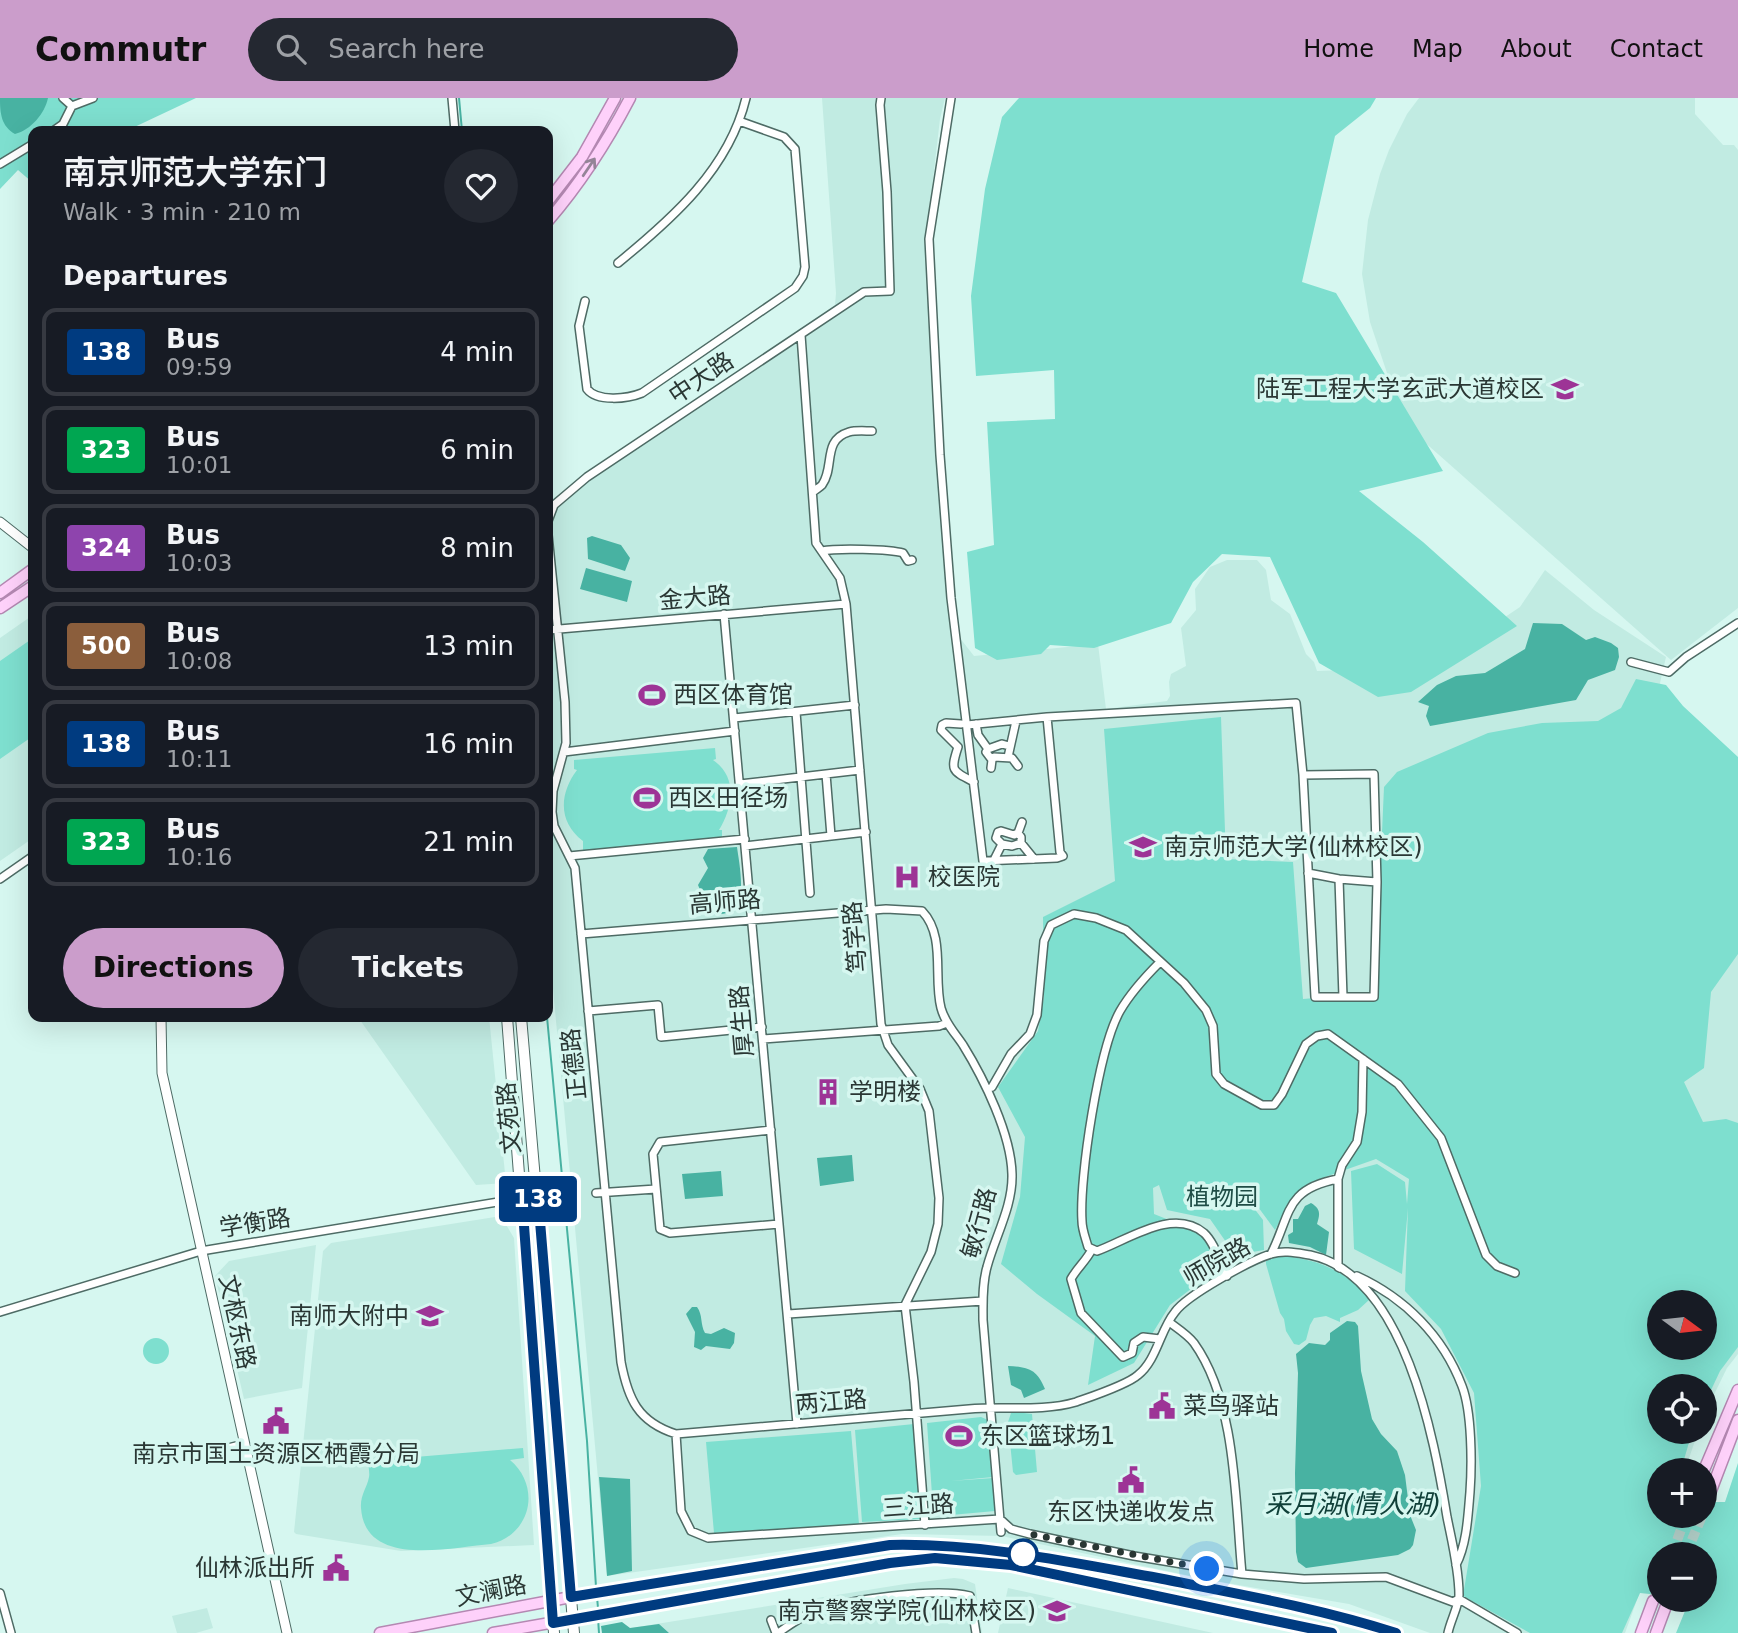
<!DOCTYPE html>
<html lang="en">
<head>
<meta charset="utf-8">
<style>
  :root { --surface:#171b24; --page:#242831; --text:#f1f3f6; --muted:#9ea1a6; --line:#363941; --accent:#cb9dcb }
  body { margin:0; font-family:"DejaVu Sans","Noto Sans SC",sans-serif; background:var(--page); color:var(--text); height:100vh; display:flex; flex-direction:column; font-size:26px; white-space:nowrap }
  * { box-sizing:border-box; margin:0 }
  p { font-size:23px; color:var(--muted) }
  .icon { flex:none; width:38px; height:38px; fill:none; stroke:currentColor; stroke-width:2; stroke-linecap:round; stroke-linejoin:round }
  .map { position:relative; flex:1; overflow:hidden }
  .drawer { position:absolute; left:28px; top:28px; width:525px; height:896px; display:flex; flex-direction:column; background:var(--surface); border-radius:14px; box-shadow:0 7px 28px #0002 }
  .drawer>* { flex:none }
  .badge { padding:0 14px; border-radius:5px; font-size:24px; line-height:46px }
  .needle { width:46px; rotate:105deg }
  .controls { position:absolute; left:1647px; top:1192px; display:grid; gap:14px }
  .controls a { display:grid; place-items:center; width:70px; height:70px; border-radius:50%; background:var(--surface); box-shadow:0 7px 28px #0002; font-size:35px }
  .you { position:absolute; width:35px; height:35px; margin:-18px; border:5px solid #fff; border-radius:50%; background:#1a73e8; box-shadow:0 0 0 10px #1a73e833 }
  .map>.badge { position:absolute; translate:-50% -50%; box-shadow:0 0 0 4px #fff }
  h2 { padding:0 35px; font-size:26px; line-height:63px }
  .round { display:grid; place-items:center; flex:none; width:74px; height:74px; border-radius:37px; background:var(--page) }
  .overview { display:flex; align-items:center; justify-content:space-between; height:119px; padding:0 35px }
  h1 { font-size:33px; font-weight:600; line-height:52px }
  .action { display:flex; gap:14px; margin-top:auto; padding:14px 35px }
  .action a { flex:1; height:80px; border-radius:42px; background:var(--accent); color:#111; font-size:28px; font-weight:600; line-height:80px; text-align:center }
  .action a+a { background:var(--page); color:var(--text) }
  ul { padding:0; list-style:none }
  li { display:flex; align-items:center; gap:21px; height:88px; margin:0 14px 10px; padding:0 21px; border:4px solid var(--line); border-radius:14px }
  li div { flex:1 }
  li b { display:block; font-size:26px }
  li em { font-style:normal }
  li .badge { min-width:77px; font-weight:700; text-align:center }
  header { display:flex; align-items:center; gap:42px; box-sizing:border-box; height:98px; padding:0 35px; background:var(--accent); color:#111 }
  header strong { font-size:33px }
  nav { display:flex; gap:38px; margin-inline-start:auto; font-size:24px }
  .search { width:490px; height:63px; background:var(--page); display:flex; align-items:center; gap:18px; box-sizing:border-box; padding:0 24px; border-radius:38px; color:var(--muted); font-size:26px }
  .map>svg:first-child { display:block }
  .built { fill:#c1ebe2; fill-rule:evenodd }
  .green { fill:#7edfcf; fill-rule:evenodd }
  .water { fill:#48b2a2 }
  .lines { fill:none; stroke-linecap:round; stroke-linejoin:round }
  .stream { stroke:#48b2a2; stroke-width:2 }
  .primary-tunnel { stroke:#b4d1ca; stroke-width:10; stroke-dasharray:10 5; stroke-linecap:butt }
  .minor-casing { stroke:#4e6b65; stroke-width:10 }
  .tertiary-casing { stroke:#4e6b65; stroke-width:11 }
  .secondary-casing { stroke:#4e6b65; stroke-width:12 }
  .primary-casing { stroke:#b488b2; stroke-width:13 }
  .minor { stroke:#fff; stroke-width:7 }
  .tertiary { stroke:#fff; stroke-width:9 }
  .secondary { stroke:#fff; stroke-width:10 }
  .primary { stroke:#fed1fa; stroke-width:10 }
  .oneway { stroke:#948497 }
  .line-casing { stroke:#fff; stroke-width:16 }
  .line { stroke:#003b80; stroke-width:10 }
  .walk { stroke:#2a3734; stroke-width:7; stroke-dasharray:0 12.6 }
  .stop-dot { fill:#fff; stroke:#003b80; stroke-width:3.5 }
  .labels { text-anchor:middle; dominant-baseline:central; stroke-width:7; stroke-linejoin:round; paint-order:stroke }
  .street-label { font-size:24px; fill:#2a3734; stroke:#d6f7f0 }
  .poi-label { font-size:24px; fill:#2a3734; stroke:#d6f7f0; text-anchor:start }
  .park-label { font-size:24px; fill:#1f4d46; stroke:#d6f7f0 }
  .water-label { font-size:26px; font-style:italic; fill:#104039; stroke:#d6f7f0 }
</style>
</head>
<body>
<header>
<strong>Commutr</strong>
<div class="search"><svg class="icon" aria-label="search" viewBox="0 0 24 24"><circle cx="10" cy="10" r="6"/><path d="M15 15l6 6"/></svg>Search here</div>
<nav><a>Home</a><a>Map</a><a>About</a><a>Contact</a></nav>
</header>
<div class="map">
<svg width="1738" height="1535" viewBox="0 0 1738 1535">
  <rect width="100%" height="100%" fill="#d6f7f0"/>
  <path class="built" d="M822 0H945L940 21 926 141 956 535 974 558 1098 546 1106 611 1167 603 1170 598 1169 584 1171 576 1186 568 1181 530 1196 512 1195 491 1210 469 1227 462H1257L1266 472 1271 502 1290 516 1306 556 1314 564 1317 573 1400 570 1426 572 1520 509 1545 472 1594 512 1666 559 1660 585 1664 603 1738 662V1256L1727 1270 1705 1315 1704 1288H1659V1334H1698L1685 1372H1659V1418L1650 1466 1625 1535H1430L1349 1506 1209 1482 1002 1438 902 1436 607 1478 548 836V404L835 207 836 195ZM1659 1204H1704V1250H1659Z
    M1419 0H1695V16L1723 47H1734L1738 52V510L1671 562 1404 326 1370 224 1362 176 1368 122 1380 76 1389 52 1407 16Z
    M33 517V740L0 763V540Z
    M361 919H489L506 1085 476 1087 360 922Z
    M495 1119 505 1125 514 1140 534 1447 401 1453 296 1436 294 1434 323 1153 331 1145Z
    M316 1147 302 1290 244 1301 215 1178 229 1163Z
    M954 1480 963 1481 975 1486 982 1535H600L905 1486Z
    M1008 1490 1213 1535H998Z
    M207 1510 213 1530 196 1535H177L172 1518Z"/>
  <path class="green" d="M0 0H196L126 33H33V85L18 72 0 91Z
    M1019 0H1376L1370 10 1335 38 1302 184 1336 195 1443 373 1359 393 1423 444 1517 528 1411 594 1378 599 1319 565 1270 459 1222 456 1193 484 1171 525 1094 550 1050 547 1041 556 997 562 975 550 967 454 994 447 987 324 1055 321 1054 272 976 278 971 198 985 91 1002 19Z
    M33 540V638L0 661V563Z
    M1636 581 1666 587 1683 608 1738 659V856L1711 894 1704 970 1684 984 1703 1024 1726 1021 1738 1025V1249L1720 1273 1705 1305 1704 1288H1659V1334H1692L1681 1372H1659V1418H1704L1705 1404H1725L1738 1365V1535H1676L1685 1513 1668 1502H1704V1456H1659V1497L1640 1495 1622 1535H1530L1463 1498 1481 1388 1474 1295 1441 1231 1405 1193 1408 1110 1402 1176 1354 1151 1351 1073 1377 1066 1405 1084 1407 1106 1409 1081 1376 1061 1311 1084 1291 1101 1275 1132 1253 1102 1250 1105 1263 1122 1264 1152 1229 1158 1225 1154 1226 1144 1210 1121 1167 1112 1159 1087 1153 1090 1154 1116 1199 1134 1222 1167 1170 1207 1134 1265 1088 1287 1095 1238 1037 1196 1001 1166 1020 1099 1025 1039 998 989 1038 933 1044 899 1043 819 1115 783 1104 631 1221 619 1226 761 1293 764 1303 901 1375 895 1384 689 1397 674 1488 635 1542 625 1598 623 1621 610ZM1659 1204H1704V1250H1659Z
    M715 650 716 661 713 662C738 679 733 709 719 732H722V742L583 753V743C558 724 559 696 577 672L574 671V662Z
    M1278 1158C1313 1159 1349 1173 1369 1202L1358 1212 1340 1220V1224L1326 1218 1314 1220 1310 1227 1306 1242 1299 1247 1294 1246 1286 1233 1284 1221 1280 1215 1266 1166V1163Z
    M143 1253a13 13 0 1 1 26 0a13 13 0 1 1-26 0Z
    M1016 1314 1032 1316 1037 1374 1016 1377 1013 1374 1008 1324 1011 1315Z
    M981 1319 988 1322 993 1379 951 1383 993 1380 995 1413 940 1418 933 1411 927 1325Z
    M914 1326 920 1421 862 1424 855 1332Z
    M851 1333 859 1426 714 1435 706 1344Z
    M523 1350 524 1360 510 1362C541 1388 532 1436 491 1446 452 1449 365 1471 361 1410 360 1397 367 1390 369 1379 370 1375 368 1367 368 1363Z"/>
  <path class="water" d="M0 0H48C45 15 31 32 15 36 1 28 0 15 0 0Z
    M592 438 621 447 630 460 625 473 588 461 587 440Z
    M586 470 632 483 627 504 580 491Z
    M1533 525 1562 526 1586 542 1595 539 1611 545 1618 550 1619 559 1615 572 1588 582 1576 602 1430 628 1426 618 1429 608 1418 604 1437 587 1456 578 1485 575 1525 551Z
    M737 749C739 765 748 805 730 814 721 818 705 815 695 816V804L701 794 698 787 708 770 703 760 708 751Z
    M852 1057 854 1083 820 1088 817 1060Z
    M721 1073 723 1098 685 1101 682 1076Z
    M1311 1105C1321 1111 1320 1116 1317 1126L1329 1134 1326 1157 1310 1149 1289 1145 1288 1137 1293 1134V1121H1298L1305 1108Z
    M692 1209H697C703 1217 700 1226 705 1235L711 1236 724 1230 735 1235 734 1245 730 1251 706 1248 701 1252 694 1249 695 1234 686 1216Z
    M1347 1223 1355 1224 1358 1228 1361 1273 1372 1321 1381 1336 1397 1353 1405 1377 1410 1417 1416 1432 1413 1447 1410 1451 1398 1457 1306 1470 1298 1464 1296 1454 1295 1375 1298 1275 1296 1256 1309 1245 1325 1247 1330 1242V1235Z
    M1008 1268C1028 1269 1037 1271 1045 1291L1024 1300 1021 1292 1011 1287Z
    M599 1379 630 1381 632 1473 607 1478Z
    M622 1524 630 1530 659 1526 669 1535H602L601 1528Z"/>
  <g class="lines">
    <path class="stream" d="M459 0 462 33
      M547 919 587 1343 596 1489
      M597 1499 598 1510
      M598 1520 599 1535"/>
    <path class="primary-tunnel" d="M1704 1410 1709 1398
      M1672 1456 1686 1418
      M1686 1456 1702 1418
      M1653 1503 1659 1489"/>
    <defs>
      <path id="minor" d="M63 0 72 8
        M452 0 455 33
        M951 0 929 141 940 357 951 500 983 763 1057 760 1063 758 1060 754 1047 619
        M53 33 63 26 72 8 93 0
        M0 66 33 46
        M618 165C672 121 729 71 746 0
        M585 203 579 228 587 291C597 304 627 301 642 295L795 190 803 178 805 169 795 51 784 39 739 23
        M801 237 816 445 840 480 846 506 881 926 888 947 920 991 929 1013 939 1100 938 1126 931 1154 905 1207 914 1284 925 1427
        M813 394C816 391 819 390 822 387 835 369 822 342 849 334 856 332 865 333 872 333
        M548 423 554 407 587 379 864 194 890 193 887 94 880 7 881 0
        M548 437 565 604 566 645 553 693 552 714 554 728 575 770 621 1264C628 1301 638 1324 676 1336 773 1328 871 1320 969 1311 1003 1308 1042 1314 1076 1304 1090 1299 1127 1287 1138 1277 1157 1262 1160 1232 1175 1214 1187 1197 1251 1162 1271 1156 1284 1152 1297 1155 1310 1157 1405 1177 1434 1340 1447 1419 1452 1444 1459 1472 1459 1497 1459 1507 1450 1524 1448 1535
        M822 453C836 450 890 451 903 455L908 463 912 462
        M724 516 797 1326
        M548 532 846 506
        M1631 564 1669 574 1686 559 1738 525
        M796 614 810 795
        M734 620 855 607
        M961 626 946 625 942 627 941 632 958 649C950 673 952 673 974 684
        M976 626 978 637 988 651 986 654 992 662 991 670
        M967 627 1047 619 1296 605 1303 677 1315 899H1374L1377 784
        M988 651 1002 646 1009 648
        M564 654 735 633
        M1008 659 1016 623
        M992 662 994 659 1012 660 1018 668
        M826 676 831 738
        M1303 677 1374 676 1377 784 1339 781 1308 775
        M740 686 860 672
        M1018 735 1022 724
        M1002 746 996 740 998 734 1001 733 1014 737 1018 735 1021 739V745
        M745 748 866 734
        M569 758 745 741
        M994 762 1002 746 1012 748 1021 745 1034 761
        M0 781 33 758
        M1339 781 1343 899
        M581 836 886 811 922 813C946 838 933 879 941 910 945 925 955 935 963 947 984 981 1011 1036 1012 1076 1013 1108 995 1139 987 1169 982 1186 983 1205 983 1222L1001 1434
        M1160 864C1145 879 1131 894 1120 913 1099 950 1079 1080 1082 1123 1082 1132 1086 1141 1088 1149L1097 1153C1128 1142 1173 1109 1204 1135 1215 1145 1220 1165 1227 1178
        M588 913 658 907 661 939 762 929
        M763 941 939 928 947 925
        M992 989 1011 956 1030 936 1037 917 1044 843 1051 827 1074 816 1096 820 1126 832 1184 885 1206 912 1213 928 1216 976 1224 986 1262 1007H1274L1282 996 1306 946 1317 938 1328 936 1398 986 1441 1040 1486 1157 1497 1168 1515 1175
        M771 1032 660 1044 653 1056 660 1131 670 1135 779 1126
        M596 1095 656 1091
        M1092 1151C1087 1162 1077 1170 1071 1181L1081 1215 1123 1259 1132 1255 1134 1245 1143 1239 1160 1241
        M1271 1156C1291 1117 1284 1091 1338 1081
        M1340 1170 1338 1169V1081L1342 1067 1357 1044 1362 1014 1363 961
        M1357 1178C1405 1200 1443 1238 1462 1288 1472 1314 1472 1366 1470 1394 1468 1417 1467 1446 1456 1467
        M0 1214 201 1153 522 1100 538 1099
        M788 1216 983 1203
        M1169 1224C1177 1230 1188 1237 1194 1245 1237 1305 1235 1404 1242 1476
        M676 1336 681 1413 691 1433 708 1440 1000 1421 1011 1431 1030 1436 1134 1458 1242 1476 1304 1481 1386 1479 1453 1504 1459 1501 1517 1535
        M220 1352 244 1346
        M0 1495 11 1535
        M771 1522 776 1535
        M778 1535C789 1527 802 1518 815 1513 849 1502 936 1489 970 1498L976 1535"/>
      <path id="tertiary" d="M0 424 33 450
        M161 919 162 975 287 1535"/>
      <path id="secondary" d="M507 919 554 1535
        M521 919 574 1535"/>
      <path id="primary" d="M548 103 582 59 615 0
        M548 123C580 86 607 44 630 0
        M0 495 33 471
        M0 510 33 488
        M1704 1372 1738 1292
        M1709 1398 1738 1322
        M380 1535 571 1499 890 1447C976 1445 1058 1462 1142 1478 1227 1493 1313 1509 1395 1535
        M493 1535 890 1465 935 1460 1011 1467 1332 1535
        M1641 1535 1653 1503
        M1656 1535 1666 1508"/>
    </defs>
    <use href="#minor" class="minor-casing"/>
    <use href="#tertiary" class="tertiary-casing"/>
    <use href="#secondary" class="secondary-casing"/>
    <use href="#primary" class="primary-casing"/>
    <use href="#minor" class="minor"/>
    <use href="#tertiary" class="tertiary"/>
    <use href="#secondary" class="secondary"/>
    <use href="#primary" class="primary"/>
  </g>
  <defs><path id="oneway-shaft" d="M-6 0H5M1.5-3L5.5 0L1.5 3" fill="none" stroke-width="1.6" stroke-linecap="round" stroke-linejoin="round" transform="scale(1.75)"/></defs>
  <use class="oneway" href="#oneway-shaft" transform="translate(589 69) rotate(-56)"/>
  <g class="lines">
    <defs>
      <path id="line" d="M1332 1535 1011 1467 935 1460 890 1465 553 1525 522 1100 538 1099 571 1499 890 1447C981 1445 1069 1464 1158 1480 1237 1496 1319 1510 1396 1535"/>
    </defs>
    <use href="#line" class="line-casing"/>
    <use href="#line" class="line"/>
    <path class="walk" d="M1023 1456 1030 1436 1207 1471"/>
  </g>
  <defs>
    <symbol id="university-bare" viewBox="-9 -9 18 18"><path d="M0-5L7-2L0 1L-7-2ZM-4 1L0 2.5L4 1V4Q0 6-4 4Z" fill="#9d3496" stroke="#d6f7f0" stroke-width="2.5" paint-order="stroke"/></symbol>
    <symbol id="stadium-bare" viewBox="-9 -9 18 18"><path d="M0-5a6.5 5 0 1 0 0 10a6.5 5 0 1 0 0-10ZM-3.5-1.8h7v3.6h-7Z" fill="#9d3496" stroke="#d6f7f0" stroke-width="2.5" paint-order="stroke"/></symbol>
    <symbol id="hospital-bare" viewBox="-9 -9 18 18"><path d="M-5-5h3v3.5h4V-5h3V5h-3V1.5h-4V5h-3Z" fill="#9d3496" stroke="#d6f7f0" stroke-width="2.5" paint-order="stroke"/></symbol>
    <symbol id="building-bare" viewBox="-9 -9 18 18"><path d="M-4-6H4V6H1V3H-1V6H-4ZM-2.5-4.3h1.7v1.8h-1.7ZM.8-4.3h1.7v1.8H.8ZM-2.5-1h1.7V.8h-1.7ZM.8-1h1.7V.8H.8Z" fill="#9d3496" stroke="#d6f7f0" stroke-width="2.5" paint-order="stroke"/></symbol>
    <symbol id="school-bare" viewBox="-9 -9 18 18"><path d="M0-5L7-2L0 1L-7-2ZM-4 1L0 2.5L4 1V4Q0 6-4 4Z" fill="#9d3496" stroke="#d6f7f0" stroke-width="2.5" paint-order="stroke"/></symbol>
    <symbol id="civic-bare" viewBox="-9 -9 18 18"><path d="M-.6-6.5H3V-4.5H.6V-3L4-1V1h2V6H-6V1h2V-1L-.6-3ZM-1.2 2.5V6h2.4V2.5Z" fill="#9d3496" stroke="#d6f7f0" stroke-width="2.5" paint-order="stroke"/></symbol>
  </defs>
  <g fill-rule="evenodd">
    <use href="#university-bare" x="1546" y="272" width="38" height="38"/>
    <use href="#stadium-bare" x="633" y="578" width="38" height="38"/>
    <use href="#stadium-bare" x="628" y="681" width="38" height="38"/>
    <use href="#university-bare" x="1124" y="730" width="38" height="38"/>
    <use href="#hospital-bare" x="888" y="760" width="38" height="38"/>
    <use href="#building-bare" x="809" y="975" width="38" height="38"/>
    <use href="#school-bare" x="411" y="1199" width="38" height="38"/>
    <use href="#civic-bare" x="1143" y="1289" width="38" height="38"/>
    <use href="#civic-bare" x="257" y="1304" width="38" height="38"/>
    <use href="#stadium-bare" x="940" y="1319" width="38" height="38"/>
    <use href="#civic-bare" x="1112" y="1363" width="38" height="38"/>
    <use href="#civic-bare" x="317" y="1451" width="38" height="38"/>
    <use href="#university-bare" x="1038" y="1494" width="38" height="38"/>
  </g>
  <circle class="stop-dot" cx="1023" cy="1456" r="14"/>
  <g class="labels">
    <g class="street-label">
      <text transform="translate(701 280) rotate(-34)">中大路</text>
      <text transform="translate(695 500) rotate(-5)">金大路</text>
      <text transform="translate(725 804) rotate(-5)">高师路</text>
      <text transform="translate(855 839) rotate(-95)">笃学路</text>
      <text transform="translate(742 923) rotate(-95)">厚生路</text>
      <text transform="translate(574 966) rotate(-96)">正德路</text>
      <text transform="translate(509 1020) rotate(-95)">文苑路</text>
      <text transform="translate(255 1125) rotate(-9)">学衡路</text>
      <text transform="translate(979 1125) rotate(-75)">敏行路</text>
      <text transform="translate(1217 1164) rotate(-30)">师院路</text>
      <text transform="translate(237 1224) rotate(78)">文枢东路</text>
      <text transform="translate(831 1304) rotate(-5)">两江路</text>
      <text transform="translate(918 1408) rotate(-4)">三江路</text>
      <text transform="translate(491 1493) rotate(-11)">文澜路</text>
    </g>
    <g class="poi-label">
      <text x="1544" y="291" text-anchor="end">陆军工程大学玄武大道校区</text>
      <text x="673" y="597">西区体育馆</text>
      <text x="668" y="700">西区田径场</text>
      <text x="1164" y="749">南京师范大学(仙林校区)</text>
      <text x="928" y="779">校医院</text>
      <text x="849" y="994">学明楼</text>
      <text x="409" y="1218" text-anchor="end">南师大附中</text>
      <text x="1183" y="1308">菜鸟驿站</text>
      <text x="980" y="1338">东区篮球场1</text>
      <text x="276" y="1356" text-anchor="middle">南京市国土资源区栖霞分局</text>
      <text x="1131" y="1414" text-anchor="middle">东区快递收发点</text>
      <text x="315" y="1470" text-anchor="end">仙林派出所</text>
      <text x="1036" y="1513" text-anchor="end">南京警察学院(仙林校区)</text>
    </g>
    <g class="park-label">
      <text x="1222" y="1099">植物园</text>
    </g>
    <g class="water-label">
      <text x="1353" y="1406">采月湖(情人湖)</text>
    </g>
  </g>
</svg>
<div class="controls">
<a><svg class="needle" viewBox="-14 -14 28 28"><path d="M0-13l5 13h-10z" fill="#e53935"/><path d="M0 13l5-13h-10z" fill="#9ea1a6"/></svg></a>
<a><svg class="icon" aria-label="locate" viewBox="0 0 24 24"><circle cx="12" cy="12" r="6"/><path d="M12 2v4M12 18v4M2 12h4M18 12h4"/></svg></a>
<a>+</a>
<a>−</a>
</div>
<div class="you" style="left:1207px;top:1471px"></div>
<b class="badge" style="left:538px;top:1101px;background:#003b80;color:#fff">138</b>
<section class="drawer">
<div class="overview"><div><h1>南京师范大学东门</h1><p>Walk · 3 min · 210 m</p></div><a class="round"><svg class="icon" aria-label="heart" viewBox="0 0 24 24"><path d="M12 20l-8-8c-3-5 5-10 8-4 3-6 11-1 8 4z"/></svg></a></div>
<h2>Departures</h2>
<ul>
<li><span class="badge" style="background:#003b80;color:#fff">138</span><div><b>Bus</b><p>09:59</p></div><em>4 min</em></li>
<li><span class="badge" style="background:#00a651;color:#fff">323</span><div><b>Bus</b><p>10:01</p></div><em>6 min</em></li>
<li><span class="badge" style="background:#8e44ad;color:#fff">324</span><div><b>Bus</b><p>10:03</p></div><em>8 min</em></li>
<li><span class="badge" style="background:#8b5e3c;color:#fff">500</span><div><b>Bus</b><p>10:08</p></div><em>13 min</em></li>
<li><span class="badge" style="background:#003b80;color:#fff">138</span><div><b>Bus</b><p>10:11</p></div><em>16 min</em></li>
<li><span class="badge" style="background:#00a651;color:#fff">323</span><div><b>Bus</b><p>10:16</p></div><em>21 min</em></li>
</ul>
<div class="action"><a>Directions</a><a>Tickets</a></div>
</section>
</div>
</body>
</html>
